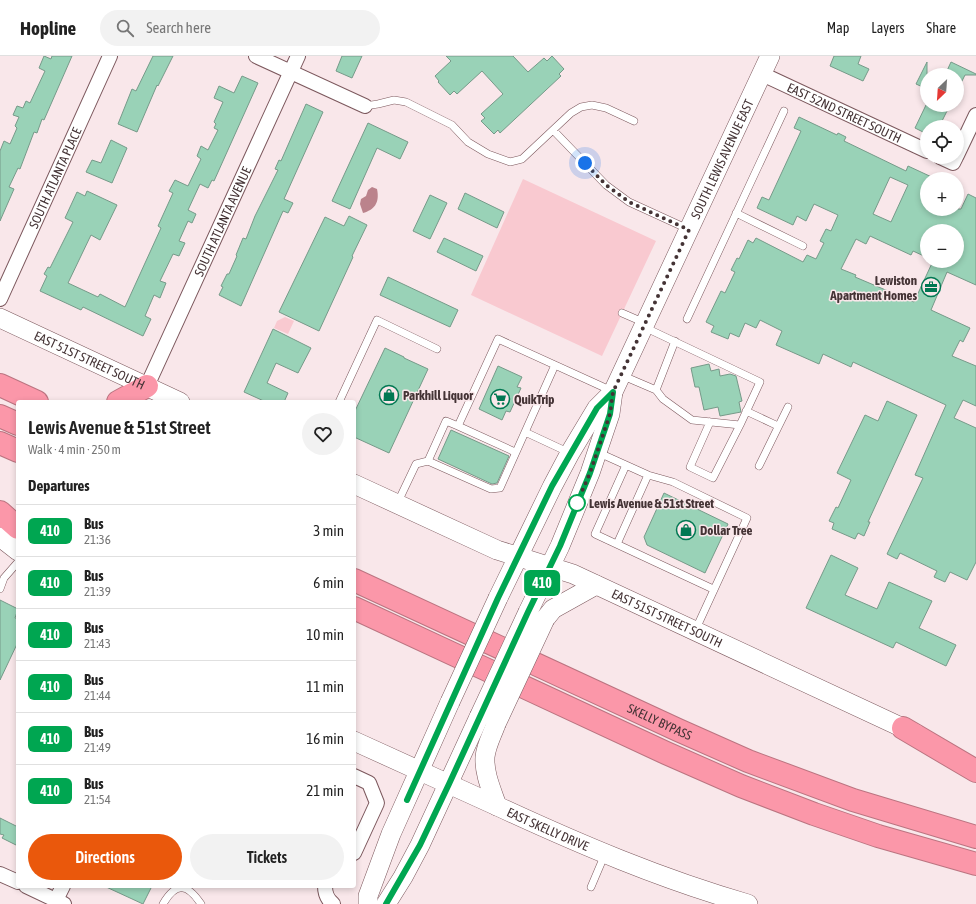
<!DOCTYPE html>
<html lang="en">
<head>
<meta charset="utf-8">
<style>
  :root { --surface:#fff; --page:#f2f2f2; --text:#222; --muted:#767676; --line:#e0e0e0; --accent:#ea580c }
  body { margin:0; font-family:"Asap Condensed",sans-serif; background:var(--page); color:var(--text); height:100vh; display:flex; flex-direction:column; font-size:15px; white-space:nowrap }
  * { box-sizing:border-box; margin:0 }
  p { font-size:13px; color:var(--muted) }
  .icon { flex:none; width:22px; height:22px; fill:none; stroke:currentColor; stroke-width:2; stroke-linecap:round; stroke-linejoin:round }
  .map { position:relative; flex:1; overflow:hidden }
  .panel { position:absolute; left:16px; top:344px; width:340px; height:488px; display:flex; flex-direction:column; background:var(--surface); border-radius:4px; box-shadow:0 2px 6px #0003 }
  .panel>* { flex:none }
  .badge { padding:0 8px; border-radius:6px; font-size:14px; line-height:26px }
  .needle { width:26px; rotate:205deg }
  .buttons { position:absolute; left:920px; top:12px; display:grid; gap:8px }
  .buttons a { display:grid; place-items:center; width:44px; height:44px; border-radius:50%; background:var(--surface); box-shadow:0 2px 6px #0003; font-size:20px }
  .you { position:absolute; width:20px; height:20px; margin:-10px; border:3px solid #fff; border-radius:50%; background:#1a73e8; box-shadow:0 0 0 6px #1a73e833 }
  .map>.badge { position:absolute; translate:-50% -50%; box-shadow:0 0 0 2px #fff }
  h2 { padding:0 12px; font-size:15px; line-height:36px }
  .round { display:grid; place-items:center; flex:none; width:42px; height:42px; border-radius:21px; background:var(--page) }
  .summary { display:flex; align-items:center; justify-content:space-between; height:68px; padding:0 12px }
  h1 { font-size:19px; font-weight:600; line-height:30px }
  .action { display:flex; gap:8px; margin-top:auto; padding:8px 12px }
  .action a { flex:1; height:46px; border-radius:24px; background:var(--accent); color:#fff; font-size:16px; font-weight:600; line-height:46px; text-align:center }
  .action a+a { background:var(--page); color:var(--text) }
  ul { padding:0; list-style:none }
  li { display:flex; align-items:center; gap:12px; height:52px; padding:0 12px; border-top:1px solid var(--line) }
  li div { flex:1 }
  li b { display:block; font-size:15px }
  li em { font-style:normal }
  li .badge { min-width:44px; font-weight:700; text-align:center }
  header { display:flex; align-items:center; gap:24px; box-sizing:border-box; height:56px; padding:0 20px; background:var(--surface); border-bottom:1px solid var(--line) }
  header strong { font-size:19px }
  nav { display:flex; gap:22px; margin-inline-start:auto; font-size:14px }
  .search { width:280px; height:36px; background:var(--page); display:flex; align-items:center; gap:10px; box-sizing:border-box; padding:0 14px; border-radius:22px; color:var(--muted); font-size:15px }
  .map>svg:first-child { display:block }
  .green { fill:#f9c9d0 }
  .water { fill:#bb838c }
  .building { fill:#99d2b7; stroke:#769a89; fill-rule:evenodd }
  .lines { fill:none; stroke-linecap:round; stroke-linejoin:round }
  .service-casing { stroke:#7c585d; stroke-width:8 }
  .minor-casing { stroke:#7c585d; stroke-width:16 }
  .secondary-casing { stroke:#7c585d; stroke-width:20 }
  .motorway-casing { stroke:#bb7480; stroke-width:24 }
  .service { stroke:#fff; stroke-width:7 }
  .minor { stroke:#fff; stroke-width:14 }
  .secondary { stroke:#fff; stroke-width:19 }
  .motorway { stroke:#fb97a9; stroke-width:22 }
  .secondary-bridge-casing { stroke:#7c585d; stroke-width:20; stroke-linecap:butt }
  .secondary-bridge { stroke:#fff; stroke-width:19 }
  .line-casing { stroke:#fff; stroke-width:9 }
  .line { stroke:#00a651; stroke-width:6 }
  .walk { stroke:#443335; stroke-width:4; stroke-dasharray:0 7.2 }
  .stop-dot { fill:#fff; stroke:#00a651; stroke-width:2 }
  .labels { text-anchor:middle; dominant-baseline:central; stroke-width:3; stroke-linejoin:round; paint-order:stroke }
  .street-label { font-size:13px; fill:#443335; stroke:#f9e7ea }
  .poi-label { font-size:13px; font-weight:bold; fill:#443335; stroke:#f9e7ea; text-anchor:start }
  .stop-label { font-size:13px; font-weight:bold; fill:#443335; stroke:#f9e7ea; text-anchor:start }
</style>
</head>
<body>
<header>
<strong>Hopline</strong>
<div class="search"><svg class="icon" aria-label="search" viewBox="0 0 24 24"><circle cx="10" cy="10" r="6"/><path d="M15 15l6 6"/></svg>Search here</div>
<nav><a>Map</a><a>Layers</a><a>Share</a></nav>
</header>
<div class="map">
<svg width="976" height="848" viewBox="0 0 976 848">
  <rect width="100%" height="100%" fill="#f9e7ea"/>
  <path class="green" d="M523 123 656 185 602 300 471 239Z
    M285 261 294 265 288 278 274 272 277 265Z"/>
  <path class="water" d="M372 131 377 133C380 147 374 154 363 157L360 148 361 143 366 140 368 134Z"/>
  <path class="building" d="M44 0 51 3 52 0H72L44 64 42 63 37 77 34 76 20 113 18 112 9 131 14 133 0 165V95L4 85 10 88 17 72 15 70 19 61 13 59 17 50 23 52 26 45 30 47 45 15 39 12Z
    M153 0H173L158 30 157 29 137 76 118 68 132 33 136 35Z
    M342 0H362L352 22 336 15Z
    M446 0H513L528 16 544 2 547 5 552 0 564 13 559 18 561 20 500 77 498 74 494 78 481 65 485 62 481 58 503 38 482 15 457 38 454 35 450 39 438 26 439 25 435 20 451 5Z
    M834 0H861L858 8 869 13 863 25 830 10Z
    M927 6V33L916 28Z
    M951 6 976 18V19H965L957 35V19H945Z
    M242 20 258 27 214 125 212 124 208 132 200 128 188 154 196 158 192 167 188 165 179 185 185 187 179 200 173 198 160 225 166 227 160 242 154 239 145 260 151 263 143 280 83 251 81 254 40 235 47 220 44 218 48 211 50 212 73 166 65 162 77 136 85 140 87 135 117 149 100 184 91 179 68 227 98 241 100 238 125 251 161 172 158 170 173 137 169 135 175 124 188 130 201 103 197 100 201 90 208 94 218 74 214 72 216 68 214 66 223 46 214 42 219 30 234 37Z
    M306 48 323 56 284 143 293 147 288 157 283 155 241 250 219 239 223 231 221 230 227 218H229L237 200 236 199 243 182 246 183 255 160 278 114 275 113 279 104 281 105Z
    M926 49H950L939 71H927V78L915 72Z
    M799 61 837 79 838 77 846 81 844 85 906 115 908 110 936 123H927V153H961L968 138 976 142V229L947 216 931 254 970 272 963 286 960 284 952 300 976 310V350L963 344 954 362 976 372V506L967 524 950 516 945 526 934 521 937 515 900 497 897 503 887 498 923 422 915 419 946 349 853 306 851 311 823 298 819 308 776 289 782 275 760 264 756 272 745 267 739 281 730 277 728 283 711 276 714 270 706 266 721 235 725 237 735 216 731 214 737 202 739 203 748 184 753 187 756 182 803 206 807 199 816 203 824 187 820 185 826 173 831 175 838 159 814 148 806 165 797 160 793 169 757 152 762 141 769 144 801 75 794 72ZM890 121 908 129 891 166 873 158ZM927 175H957V205H933L914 246 855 221 856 219 841 213 856 183 866 188 870 180 911 199 913 195 924 200 927 194Z
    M368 67 408 86 400 103 377 92 350 153 332 145Z
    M111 84 127 92 112 127 86 116 92 104 101 107Z
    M465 137 504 156 497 172 458 153Z
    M430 139 447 147 430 183 413 175Z
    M349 160 367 169 352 200 353 201 319 275 279 256 325 161 344 170Z
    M444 182 483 200 476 215 437 196Z
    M388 221 458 254 450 271 380 239Z
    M273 273 311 292 298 317 276 307 267 327 288 337 284 346H266L244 336Z
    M385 292 404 301V302L428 313 389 397 354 381V357Z
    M709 308 711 315 719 313 720 320 730 318 736 320 742 345 739 346 741 356 720 360 718 351 704 354 699 331H695L691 312Z
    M498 310 522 321 517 331 521 332 510 356 506 355 502 364 479 353Z
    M887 345 917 359 868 466H870L864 480 858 477 855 483 832 473 834 467 829 465 836 451 838 452 851 424 837 417 865 359 878 365Z
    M451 374 509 400 497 427 492 428 438 403Z
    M664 437 728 468 705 517 647 489 644 481Z
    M831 499 858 512 845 539 877 553 889 526 932 545 919 572 956 589 946 610 896 586 893 592 806 552Z
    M0 544 18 553 15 562 18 563V586L0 624Z
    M0 762 18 771V790L2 782 4 779 0 778Z
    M104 830H152L143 848Z"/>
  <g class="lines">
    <defs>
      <path id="service" d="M365 50 378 48 394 44 406 46 452 69 468 86 488 98 510 106 522 103 571 57 581 51 592 49 606 52 634 65
        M553 74 606 129 629 146 688 173
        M736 157 803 190
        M622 257 645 267
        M687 263 784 55
        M621 319 656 334 663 343 692 364 740 369 760 326 644 271
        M656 334 675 285
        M339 346 377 264 437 293
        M746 355 778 370
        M710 366 690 411 713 422 740 369
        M458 370 515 396
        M525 376 570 397
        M597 396 648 419 673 426 747 462 695 575
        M428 405 491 433 500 432 555 309
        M626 409 595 478 713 533
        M759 410 788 351
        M397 448 416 408 428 405 446 365 458 370 498 283 612 335
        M617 488 648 419
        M0 533 4 522 18 506
        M591 831 605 798
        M163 848C176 826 187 827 201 848"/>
      <g id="minor">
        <path d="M256 0 365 50"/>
        <path id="s1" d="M762 18 927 95"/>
        <path d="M957 99 976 59"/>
        <path d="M940 101 953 107 956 101"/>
        <path id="s2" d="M0 243 110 0"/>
        <path id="s3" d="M147 330 298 0"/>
        <path d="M354 720 369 727 377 747 354 797"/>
        <path d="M0 818 18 826"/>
        <path d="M26 830 64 848"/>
        <path d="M325 830C325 838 327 843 333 848"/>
        <path d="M56 844 63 830"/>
      </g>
      <g id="secondary">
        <path id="s4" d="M0 262 180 346"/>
        <path id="s5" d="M354 428 497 494 573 518 916 678"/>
        <path d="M0 481 18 495"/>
        <path d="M498 542 552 431 570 397 597 352 613 336"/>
        <path id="s6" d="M528 556 560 490 590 417 610 358 613 336 770 0"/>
        <path d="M545 563 553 553 596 529"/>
        <path d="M496 668C492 679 486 690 485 701 484 718 492 735 497 750"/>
        <path id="s7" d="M354 685C402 707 449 728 497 750 579 788 661 823 748 848"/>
        <path d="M368 848V840L391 778 450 646"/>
        <path d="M386 848 403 821 420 789 479 661"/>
      </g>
      <g id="motorway">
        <path d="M0 329 37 346"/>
        <path d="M118 346 147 330"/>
        <path d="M0 360 18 368"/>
        <path d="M0 387 18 395"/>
        <path d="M0 456 18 472"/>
        <path id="s8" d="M354 524 678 674 748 705 853 744 976 781"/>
        <path d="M354 552 666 697 741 730 814 758 878 780 976 808"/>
        <path d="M903 672 976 715"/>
      </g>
    </defs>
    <use href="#service" class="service-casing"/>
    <use href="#minor" class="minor-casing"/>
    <use href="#secondary" class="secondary-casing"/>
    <use href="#motorway" class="motorway-casing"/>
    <use href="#service" class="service"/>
    <use href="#minor" class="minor"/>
    <use href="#secondary" class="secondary"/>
    <use href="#motorway" class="motorway"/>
    <defs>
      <path id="secondary-bridge" d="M450 646 498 542
        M479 661 528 556
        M496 668 545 563"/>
    </defs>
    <use href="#secondary-bridge" class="secondary-bridge-casing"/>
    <use href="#secondary-bridge" class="secondary-bridge"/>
  </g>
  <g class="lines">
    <defs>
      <path id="line" d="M386 848 420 789 449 728 528 556 560 490 590 417 610 358 613 336 597 352 552 430 498 542 407 744"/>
    </defs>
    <use href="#line" class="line-casing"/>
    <use href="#line" class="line"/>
    <path class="walk" d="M577 447 590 417 610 358 613 336 689 174 629 146 606 129 585 107"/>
  </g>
  <defs>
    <symbol id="office-ring" viewBox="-11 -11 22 22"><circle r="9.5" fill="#f9e7ea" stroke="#027853" stroke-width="1.5"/><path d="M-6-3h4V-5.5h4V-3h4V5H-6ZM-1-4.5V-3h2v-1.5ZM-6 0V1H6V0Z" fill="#027853"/></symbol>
    <symbol id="shop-ring" viewBox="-11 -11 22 22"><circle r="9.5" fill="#f9e7ea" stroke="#027853" stroke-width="1.5"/><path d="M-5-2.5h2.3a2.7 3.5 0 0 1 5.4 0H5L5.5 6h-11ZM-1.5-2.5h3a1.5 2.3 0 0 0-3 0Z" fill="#027853"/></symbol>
    <symbol id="supermarket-ring" viewBox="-11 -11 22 22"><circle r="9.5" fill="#f9e7ea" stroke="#027853" stroke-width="1.5"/><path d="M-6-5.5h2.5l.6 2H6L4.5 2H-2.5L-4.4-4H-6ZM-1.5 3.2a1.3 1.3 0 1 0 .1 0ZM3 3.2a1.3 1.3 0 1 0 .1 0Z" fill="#027853"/></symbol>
  </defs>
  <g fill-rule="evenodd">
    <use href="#office-ring" x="920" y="220" width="22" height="22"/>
    <use href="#shop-ring" x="378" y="328" width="22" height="22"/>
    <use href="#supermarket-ring" x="489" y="332" width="22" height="22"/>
    <use href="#shop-ring" x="675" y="463" width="22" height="22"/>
  </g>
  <circle class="stop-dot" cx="577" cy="447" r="8"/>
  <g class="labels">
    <g class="street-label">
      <text stroke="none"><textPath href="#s1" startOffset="91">EAST 52ND STREET SOUTH</textPath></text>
      <text stroke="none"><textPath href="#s6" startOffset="494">SOUTH LEWIS AVENUE EAST</textPath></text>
      <text stroke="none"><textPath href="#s2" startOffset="133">SOUTH ATLANTA PLACE</textPath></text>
      <text stroke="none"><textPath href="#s3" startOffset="181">SOUTH ATLANTA AVENUE</textPath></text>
      <text stroke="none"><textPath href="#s4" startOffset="99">EAST 51ST STREET SOUTH</textPath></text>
      <text stroke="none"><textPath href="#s5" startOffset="341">EAST 51ST STREET SOUTH</textPath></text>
      <text stroke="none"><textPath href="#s8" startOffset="337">SKELLY BYPASS</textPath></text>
      <text stroke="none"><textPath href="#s7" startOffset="213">EAST SKELLY DRIVE</textPath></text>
    </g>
    <g class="poi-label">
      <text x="917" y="224" text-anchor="end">Lewiston<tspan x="917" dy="15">Apartment Homes</tspan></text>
      <text x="403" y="339">Parkhill Liquor</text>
      <text x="514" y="343">QuikTrip</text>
      <text x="700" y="474">Dollar Tree</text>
    </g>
    <g class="stop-label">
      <text x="589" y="447">Lewis Avenue &amp; 51st Street</text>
    </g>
  </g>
</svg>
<div class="buttons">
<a><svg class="needle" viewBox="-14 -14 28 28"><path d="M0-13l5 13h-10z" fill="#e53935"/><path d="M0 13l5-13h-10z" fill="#767676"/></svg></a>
<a><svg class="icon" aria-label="locate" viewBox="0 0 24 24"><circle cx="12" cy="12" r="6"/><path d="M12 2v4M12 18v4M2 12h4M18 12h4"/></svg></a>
<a>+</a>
<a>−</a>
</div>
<div class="you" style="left:585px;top:107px"></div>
<b class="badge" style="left:542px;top:527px;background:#00a651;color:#fff">410</b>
<section class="panel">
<div class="summary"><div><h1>Lewis Avenue &amp; 51st Street</h1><p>Walk · 4 min · 250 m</p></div><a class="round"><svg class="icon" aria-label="heart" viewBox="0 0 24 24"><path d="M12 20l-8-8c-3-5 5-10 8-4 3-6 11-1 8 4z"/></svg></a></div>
<h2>Departures</h2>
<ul>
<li><span class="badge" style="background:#00a651;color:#fff">410</span><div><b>Bus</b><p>21:36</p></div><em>3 min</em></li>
<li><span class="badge" style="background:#00a651;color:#fff">410</span><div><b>Bus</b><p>21:39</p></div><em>6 min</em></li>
<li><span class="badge" style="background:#00a651;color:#fff">410</span><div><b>Bus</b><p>21:43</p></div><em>10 min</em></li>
<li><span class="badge" style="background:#00a651;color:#fff">410</span><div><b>Bus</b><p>21:44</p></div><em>11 min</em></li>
<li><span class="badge" style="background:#00a651;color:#fff">410</span><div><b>Bus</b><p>21:49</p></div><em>16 min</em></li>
<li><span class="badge" style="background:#00a651;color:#fff">410</span><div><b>Bus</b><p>21:54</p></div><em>21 min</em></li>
</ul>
<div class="action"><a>Directions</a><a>Tickets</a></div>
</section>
</div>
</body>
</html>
